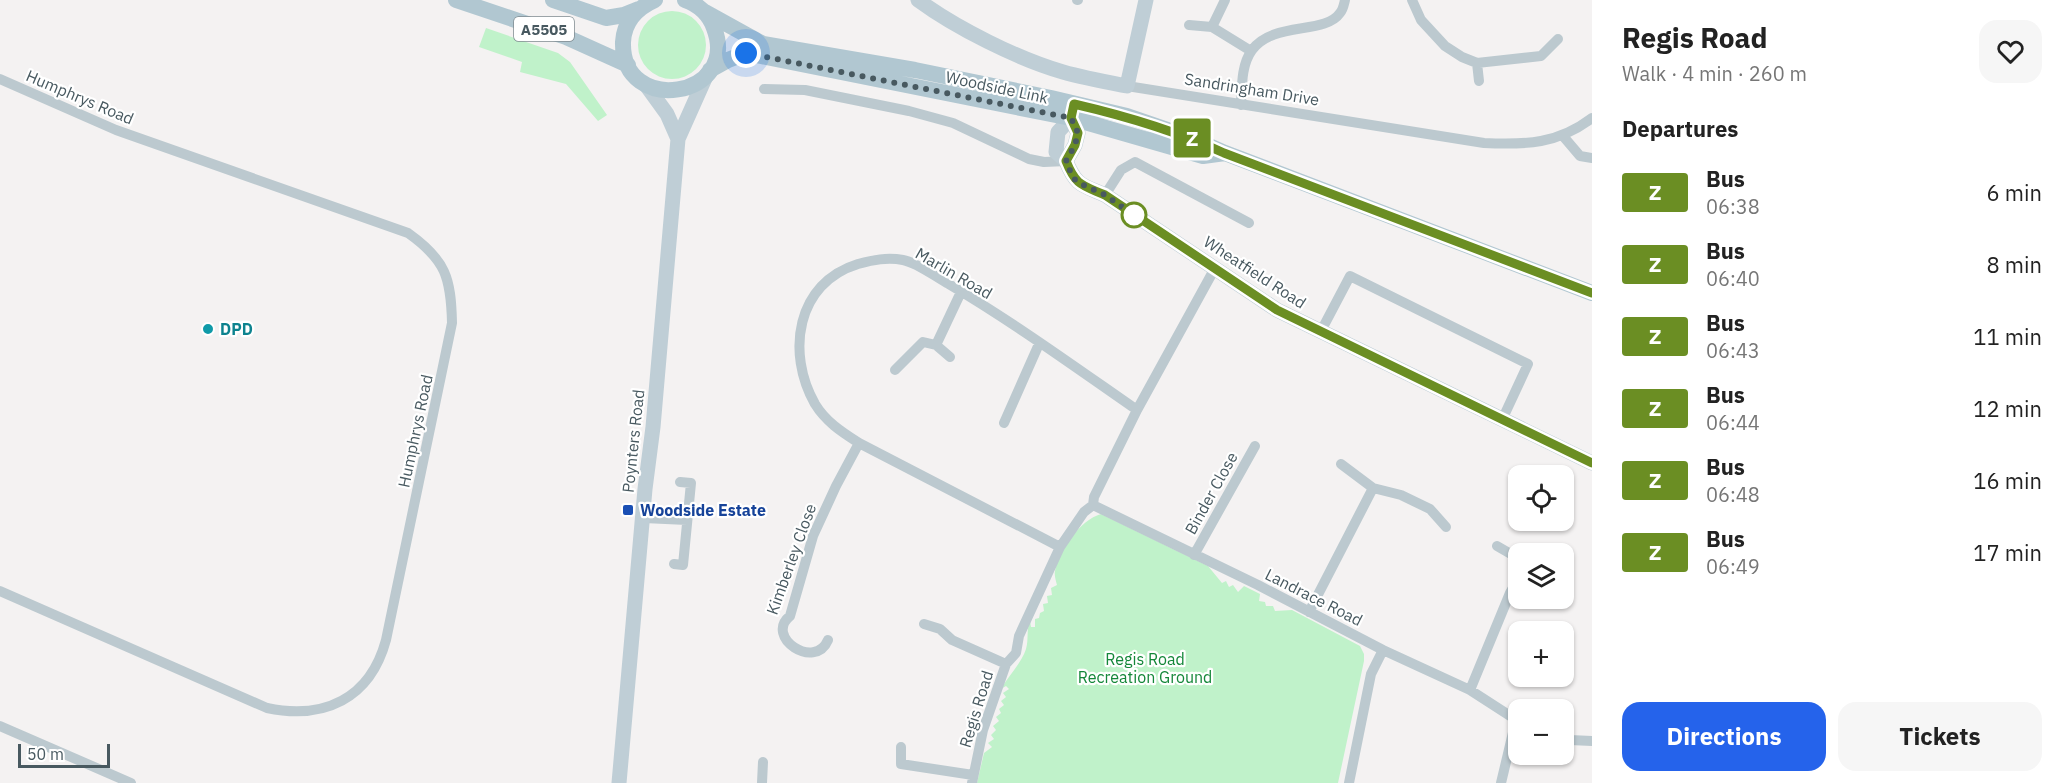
<!DOCTYPE html>
<html lang="en">
<head>
<meta charset="utf-8">
<style>
  :root { --surface:#fff; --page:#f6f6f6; --text:#222; --muted:#767676; --accent:#2563eb }
  body { margin:0; font-family:"IBM Plex Sans",sans-serif; background:var(--page); color:var(--text); height:100vh; display:flex; flex-direction:column; font-size:22px; white-space:nowrap }
  * { box-sizing:border-box; margin:0 }
  p { font-size:20px; color:var(--muted) }
  .icon { flex:none; width:33px; height:33px; fill:none; stroke:currentColor; stroke-width:2; stroke-linecap:round; stroke-linejoin:round }
  .map { position:relative; flex:1; overflow:hidden }
  .panel { display:flex; flex-direction:column; background:var(--surface); width:480px }
  .panel>* { flex:none }
  .badge { padding:0 12px; border-radius:4px; font-size:21px; line-height:39px }
  .controls { position:absolute; left:1508px; top:465px; display:grid; gap:12px }
  .controls a { display:grid; place-items:center; width:66px; height:66px; border-radius:12px; background:var(--surface); box-shadow:0 2px 4px #0004; font-size:30px }
  .scale { position:absolute; left:18px; bottom:15px; width:92px; box-sizing:border-box; padding-left:6px; border:3px solid #485960; border-top:0; font-size:16px; line-height:21px; white-space:nowrap; color:#485960; -webkit-text-stroke:4px #fff; paint-order:stroke }
  .you { position:absolute; width:30px; height:30px; margin:-15px; border:4px solid #fff; border-radius:50%; background:#1a73e8; box-shadow:0 0 0 9px #1a73e833 }
  .map>.badge { position:absolute; translate:-50% -50%; box-shadow:0 0 0 3px #fff }
  h2 { padding:0 30px; font-size:22px; line-height:54px }
  .round { display:grid; place-items:center; flex:none; width:63px; height:63px; border-radius:18px; background:var(--page) }
  .overview { display:flex; align-items:center; justify-content:space-between; height:102px; padding:0 30px }
  h1 { font-size:28px; font-weight:700; line-height:45px }
  .action { display:flex; gap:12px; margin-top:auto; padding:12px 30px }
  .action a { flex:1; height:69px; border-radius:18px; background:var(--accent); color:#fff; font-size:24px; font-weight:700; line-height:69px; text-align:center }
  .action a+a { background:var(--page); color:var(--text) }
  ul { padding:0; list-style:none }
  li { display:flex; align-items:center; gap:18px; height:72px; padding:0 30px }
  li div { flex:1 }
  li b { display:block; font-size:22px }
  li em { font-style:normal }
  li .badge { min-width:66px; font-weight:700; text-align:center }
  main { display:flex; flex:1; min-height:0 }
  .map>svg:first-child { display:block }
  .green { fill:#c0f2ca }
  .lines { fill:none; stroke-linecap:round; stroke-linejoin:round }
  .street { stroke:#bcc9cf; stroke-width:10 }
  .secondary { stroke:#bfced6; stroke-width:15 }
  .primary { stroke:#b1c7d1; stroke-width:16 }
  .line-casing { stroke:#fff; stroke-width:14 }
  .line { stroke:#6b8e23; stroke-width:9 }
  .walk { stroke:#485960; stroke-width:6; stroke-dasharray:0 10.8 }
  .stop-dot { fill:#fff; stroke:#6b8e23; stroke-width:3 }
  .culture-dot { fill:#0f9aa8; stroke:#fff; stroke-width:2 }
  .transit-dot { fill:#1a4fb4; stroke:#fff; stroke-width:2 }
  .labels { text-anchor:middle; dominant-baseline:central; stroke-width:4.5; stroke-linejoin:round; paint-order:stroke }
  .shield { fill:#fff; stroke:#7f8b90; stroke-width:1.5 }
  .shield-label { font-size:15px; font-weight:bold; fill:#485960 }
  .street-label { font-size:16px; fill:#485960; stroke:#fff }
  .culture-label { font-size:16px; font-weight:bold; fill:#0d838f; stroke:#fff; text-anchor:start }
  .transit-label { font-size:16px; font-weight:bold; fill:#164399; stroke:#fff; text-anchor:start }
  .park-label { font-size:16px; fill:#148739; stroke:#fff }
</style>
</head>
<body>
<main>
<div class="map">
<svg width="1592" height="783" viewBox="0 0 1592 783">
  <rect width="100%" height="100%" fill="#f4f2f2"/>
  <path class="green" d="M638 45a34 34 0 1 1 68 0a34 34 0 1 1-68 0Z
    M486 28 558 53 570 62 607 115 598 121 566 84 520 72 522 62 479 47Z
    M1101 514 1208 566 1222 583 1226 581 1229 587 1233 585 1238 592 1244 586 1260 594 1259 601 1265 602 1266 606H1273L1275 611 1292 610 1360 646 1364 654V661L1338 783H977L984 753 992 747 988 743 994 739 991 735 996 730 993 726 999 721 996 717 1001 713 999 709 1004 705 1001 701 1006 697 1003 693 1009 689 1006 686 1001 689C1009 675 1021 664 1026 649 1029 639 1026 630 1030 621L1031 627H1035V619L1039 618 1040 613 1044 611 1043 604 1048 603 1047 596 1052 595 1051 588 1057 585C1056 581 1054 575 1055 571 1059 550 1080 520 1101 514Z"/>
  <g class="lines">
    <path class="street" d="M1077 0H1078
      M1412 0 1421 20 1445 46 1462 57 1477 63 1541 56 1558 39
      M1189 25 1212 27 1251 51
      M1212 27 1225 0
      M1477 63 1479 81
      M0 79 116 130 408 233C446 260 451 278 452 323L386 640C370 699 324 720 267 708L0 591
      M1127 86 1484 143C1526 145 1558 144 1592 118
      M764 89 805 90 909 111 953 123 1029 159 1044 162 1066 161
      M1241 105C1242 87 1241 65 1252 50 1273 21 1325 35 1340 13 1343 10 1344 4 1345 0
      M1563 136 1580 156 1592 158
      M1105 195 1121 170 1135 162 1249 223
      M1320 333 1350 276 1528 364 1502 420
      M936 345 950 357
      M895 370 923 342 936 345 961 292
      M1004 423 1039 344
      M1341 464 1373 488 1401 495 1430 509 1446 527
      M1093 505 1258 585 1383 650 1470 690 1518 721
      M644 518 687 520
      M1497 546 1516 557 1518 562
      M1060 547 859 443C842 432 826 422 815 404 786 353 796 283 858 264 873 260 887 257 903 260 918 263 934 276 947 283 1013 322 1075 367 1137 410
      M1194 555 1255 446
      M674 564 683 565 691 483 680 482
      M1309 612 1373 488
      M924 624 940 629 952 640 1006 664
      M828 640C815 671 764 637 790 616L813 536 836 486 859 443
      M1470 690 1510 593 1518 579
      M0 726 131 783
      M1563 737 1570 740 1592 741
      M901 747V764L973 775
      M762 783 763 762
      M972 783 983 730 1006 664 1016 653 1019 636 1060 547 1084 512 1093 505 1094 497 1137 410 1215 268
      M1349 783 1371 674 1383 650
      M1501 783 1516 720"/>
    <path class="secondary" d="M918 0C956 28 1018 59 1063 72 1084 78 1106 82 1127 86L1146 0
      M646 85 667 114 678 139
      M1066 161C1076 186 1082 185 1105 195L1277 310 1592 463
      M1066 161 1056 152 1058 132 1071 118 1073 108
      M1066 161 1075 145 1078 133 1071 118
      M619 783 645 489 653 427 678 139 707 74"/>
    <path class="primary" d="M456 0 566 37 628 65
      M553 0 606 18 624 15 639 9
      M655 0C637 8 624 22 623 42 621 117 741 98 714 28 709 14 699 5 685 0
      M705 12 763 44 915 70 1051 98 1127 116 1191 138 1225 153 1592 293
      M710 70 728 60 746 53 1071 118 1203 156 1225 153"/>
  </g>
  <g class="lines">
    <defs>
      <path id="line" d="M1592 293 1224 153C1176 131 1126 116 1074 104L1071 118 1078 133 1075 145 1066 161C1076 186 1082 185 1105 195L1277 310 1592 463"/>
    </defs>
    <use href="#line" class="line-casing"/>
    <use href="#line" class="line"/>
    <path class="walk" d="M746 53 1071 118 1078 133 1075 145 1066 161 1073 178 1079 183 1105 195 1134 215"/>
  </g>
  <circle class="stop-dot" cx="1134" cy="215" r="12"/>
  <circle class="culture-dot" cx="208" cy="329" r="6"/>
  <rect class="transit-dot" x="622" y="504" width="12" height="12" rx="3"/>
  <g class="labels">
    <rect class="shield" x="514" y="17" width="60" height="24" rx="4.5"/>
    <g class="shield-label">
      <text x="544" y="29">A5505</text>
    </g>
    <g class="street-label">
      <text transform="translate(997 87) rotate(12)">Woodside Link</text>
      <text transform="translate(1252 89) rotate(9)">Sandringham Drive</text>
      <text transform="translate(80 97) rotate(23)">Humphrys Road</text>
      <text transform="translate(1255 272) rotate(33)">Wheatfield Road</text>
      <text transform="translate(954 273) rotate(30)">Marlin Road</text>
      <text transform="translate(415 431) rotate(-78)">Humphrys Road</text>
      <text transform="translate(633 441) rotate(-84)">Poynters Road</text>
      <text transform="translate(1211 493) rotate(-61)">Binder Close</text>
      <text transform="translate(791 559) rotate(-70)">Kimberley Close</text>
      <text transform="translate(1314 597) rotate(27)">Landrace Road</text>
      <text transform="translate(976 709) rotate(-73)">Regis Road</text>
    </g>
    <g class="culture-label">
      <text x="220" y="329">DPD</text>
    </g>
    <g class="transit-label">
      <text x="640" y="510">Woodside Estate</text>
    </g>
    <g class="park-label">
      <text x="1145" y="659">Regis Road<tspan x="1145" dy="18">Recreation Ground</tspan></text>
    </g>
  </g>
</svg>
<div class="controls">
<a><svg class="icon" aria-label="locate" viewBox="0 0 24 24"><circle cx="12" cy="12" r="6"/><path d="M12 2v4M12 18v4M2 12h4M18 12h4"/></svg></a>
<a><svg class="icon" aria-label="layers" viewBox="0 0 24 24"><path d="M12 4l9 5-9 5-9-5zM3 14l9 5 9-5"/></svg></a>
<a>+</a>
<a>−</a>
</div>
<div class="scale">50 m</div>
<div class="you" style="left:746px;top:53px"></div>
<b class="badge" style="left:1192px;top:138px;background:#6b8e23;color:#fff">Z</b>
</div>
<section class="panel">
<div class="overview"><div><h1>Regis Road</h1><p>Walk · 4 min · 260 m</p></div><a class="round"><svg class="icon" aria-label="heart" viewBox="0 0 24 24"><path d="M12 20l-8-8c-3-5 5-10 8-4 3-6 11-1 8 4z"/></svg></a></div>
<h2>Departures</h2>
<ul>
<li><span class="badge" style="background:#6b8e23;color:#fff">Z</span><div><b>Bus</b><p>06:38</p></div><em>6 min</em></li>
<li><span class="badge" style="background:#6b8e23;color:#fff">Z</span><div><b>Bus</b><p>06:40</p></div><em>8 min</em></li>
<li><span class="badge" style="background:#6b8e23;color:#fff">Z</span><div><b>Bus</b><p>06:43</p></div><em>11 min</em></li>
<li><span class="badge" style="background:#6b8e23;color:#fff">Z</span><div><b>Bus</b><p>06:44</p></div><em>12 min</em></li>
<li><span class="badge" style="background:#6b8e23;color:#fff">Z</span><div><b>Bus</b><p>06:48</p></div><em>16 min</em></li>
<li><span class="badge" style="background:#6b8e23;color:#fff">Z</span><div><b>Bus</b><p>06:49</p></div><em>17 min</em></li>
</ul>
<div class="action"><a>Directions</a><a>Tickets</a></div>
</section>
</main>
</body>
</html>
